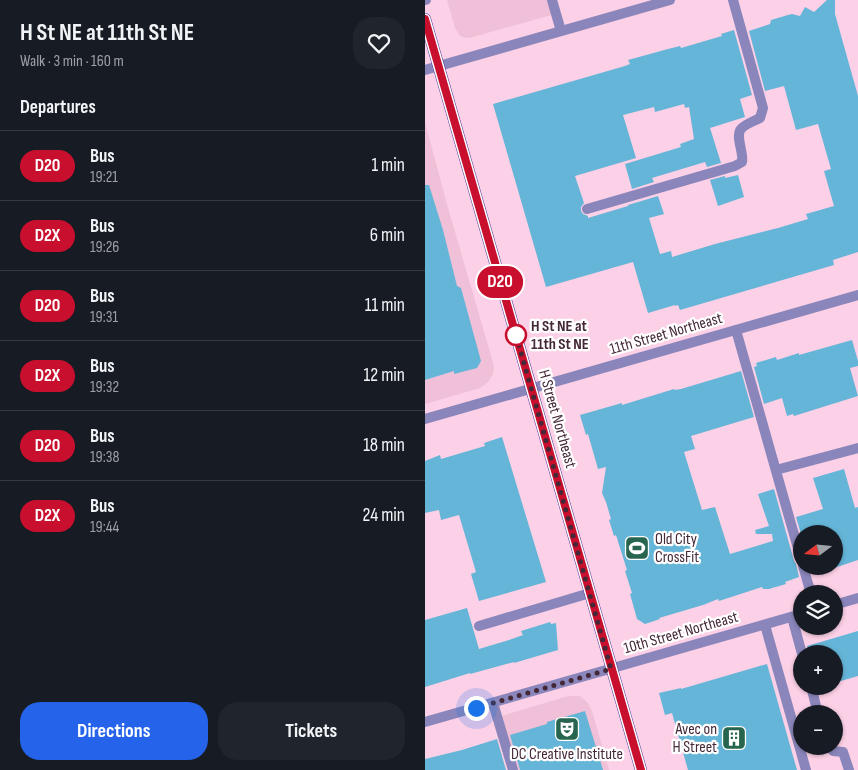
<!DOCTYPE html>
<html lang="en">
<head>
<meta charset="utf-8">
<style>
  :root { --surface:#171b24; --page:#20242c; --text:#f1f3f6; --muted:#9ea1a6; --line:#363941; --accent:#2563eb }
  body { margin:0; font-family:"Sofia Sans Condensed",sans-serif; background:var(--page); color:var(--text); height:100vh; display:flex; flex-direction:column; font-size:19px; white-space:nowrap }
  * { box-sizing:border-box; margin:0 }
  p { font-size:16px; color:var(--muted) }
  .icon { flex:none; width:28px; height:28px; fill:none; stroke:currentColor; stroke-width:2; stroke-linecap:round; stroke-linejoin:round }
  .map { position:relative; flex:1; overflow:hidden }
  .sheet { display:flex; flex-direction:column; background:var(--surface); width:425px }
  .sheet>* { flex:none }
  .badge { padding:0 10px; border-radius:16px; font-size:18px; line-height:32px }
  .needle { width:32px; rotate:254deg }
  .buttons { position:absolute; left:368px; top:525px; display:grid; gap:10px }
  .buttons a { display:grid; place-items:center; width:50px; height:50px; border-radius:50%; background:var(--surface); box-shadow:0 1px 4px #0004; font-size:25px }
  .you { position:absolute; width:25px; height:25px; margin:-12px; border:4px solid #fff; border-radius:50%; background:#1a73e8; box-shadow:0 0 0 8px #1a73e833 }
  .map>.badge { position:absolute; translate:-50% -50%; box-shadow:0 0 0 2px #fff }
  h2 { padding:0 20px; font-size:19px; line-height:45px }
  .round { display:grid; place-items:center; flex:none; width:52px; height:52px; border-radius:20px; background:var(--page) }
  .overview { display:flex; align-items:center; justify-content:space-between; height:85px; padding:0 20px }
  h1 { font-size:24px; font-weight:700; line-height:38px }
  .button { display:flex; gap:10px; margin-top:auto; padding:10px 20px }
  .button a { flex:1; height:58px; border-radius:20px; background:var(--accent); color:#fff; font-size:20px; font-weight:700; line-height:58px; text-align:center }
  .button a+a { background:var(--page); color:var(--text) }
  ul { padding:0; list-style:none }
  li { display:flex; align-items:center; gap:15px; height:70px; padding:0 20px; border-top:1px solid var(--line) }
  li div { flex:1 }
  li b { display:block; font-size:19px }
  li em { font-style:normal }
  li .badge { min-width:55px; font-weight:700; text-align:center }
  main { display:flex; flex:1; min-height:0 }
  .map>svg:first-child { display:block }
  .built { fill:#efc0d7 }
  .building { fill:#64b5d7 }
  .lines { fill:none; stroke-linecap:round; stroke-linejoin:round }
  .service { stroke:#8a86bb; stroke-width:10 }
  .minor { stroke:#8a86bb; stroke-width:10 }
  .primary { stroke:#4a3795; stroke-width:12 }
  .line-casing { stroke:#fff; stroke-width:11 }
  .line { stroke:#c8102e; stroke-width:8 }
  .walk { stroke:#442837; stroke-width:5; stroke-dasharray:0 9 }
  .stop-dot { fill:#fff; stroke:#c8102e; stroke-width:2.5 }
  .labels { text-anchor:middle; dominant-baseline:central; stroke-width:4.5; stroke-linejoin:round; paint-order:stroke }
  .stop-label { font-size:16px; font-weight:bold; fill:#442837; stroke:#fff; text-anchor:start }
  .street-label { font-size:16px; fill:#442837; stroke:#fff }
  .poi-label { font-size:16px; fill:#442837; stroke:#fff; text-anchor:start }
</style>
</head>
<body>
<main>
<section class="sheet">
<div class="overview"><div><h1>H St NE at 11th St NE</h1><p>Walk · 3 min · 160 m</p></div><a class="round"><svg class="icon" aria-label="heart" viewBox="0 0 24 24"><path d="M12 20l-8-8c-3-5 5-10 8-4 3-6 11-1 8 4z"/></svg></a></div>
<h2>Departures</h2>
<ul>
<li><span class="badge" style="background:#c8102e;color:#fff">D20</span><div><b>Bus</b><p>19:21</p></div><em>1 min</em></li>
<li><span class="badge" style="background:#c8102e;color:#fff">D2X</span><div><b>Bus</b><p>19:26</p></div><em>6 min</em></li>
<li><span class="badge" style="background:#c8102e;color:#fff">D20</span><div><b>Bus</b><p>19:31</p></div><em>11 min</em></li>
<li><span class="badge" style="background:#c8102e;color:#fff">D2X</span><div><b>Bus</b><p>19:32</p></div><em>12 min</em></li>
<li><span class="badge" style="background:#c8102e;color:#fff">D20</span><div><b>Bus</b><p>19:38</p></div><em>18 min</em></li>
<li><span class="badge" style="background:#c8102e;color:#fff">D2X</span><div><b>Bus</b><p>19:44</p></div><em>24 min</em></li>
</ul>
<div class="button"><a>Directions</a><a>Tickets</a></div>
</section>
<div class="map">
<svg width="433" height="770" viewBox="0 0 433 770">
  <rect width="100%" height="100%" fill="#fcd0e6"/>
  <path class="built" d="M22 0H126L130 14 48 37 41 38 35 36 30 28Z
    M0 122 21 201 69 366 68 374 63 382 55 388 0 404Z
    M146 696H155L162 702 167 711 184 770H91L76 716 140 697Z"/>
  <path class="building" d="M402 0H410V14L433 96V252L408 260 409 265 255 310 253 305 250 306V305L223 313 208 262 121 287 68 104 200 66 205 64 203 60 243 49 255 46 256 48 297 36 296 34 309 30 327 95 315 99 320 117 285 128 296 163 282 167 280 162 227 178 229 182 207 189 200 164 256 147 255 144 269 139 264 107 260 108 259 104 230 112 229 107 198 115 211 158 150 176 159 203 156 207V211L158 214 163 216V218L203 206V205L233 196 239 214 224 218 235 254 246 251 247 257 290 244 353 228 383 219 381 214 409 206 399 171 406 169 393 124 371 130 359 86 340 91 324 31 345 24 346 20 363 15 367 14 375 16 380 7 389 12Z
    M313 175 319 197 293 206 285 180 300 176V178Z
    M0 185H4L18 230 32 286 36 288 56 361 52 368 29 374V371L0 380Z
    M427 340 433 361V366L425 368 433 396 369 416 368 414 362 416 357 398 339 404 329 367 332 366 331 363 351 357 352 360 374 353V355Z
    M316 371 329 417 266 436 270 449 259 452 277 510 290 507 305 554 348 541 347 534H331L330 530 344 526 333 494 349 489 369 561 371 564 374 577 360 582 361 584 344 589H338L337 587 294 601 293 599 278 605 234 618 235 619 220 624 212 619 205 594 207 593 200 571 202 570 191 535 189 536 184 520 186 519 181 502 177 493 181 467 173 469 163 434 161 435 155 415 197 403V405L249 389 250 390 256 389Z
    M77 437 121 582 54 601 46 574 51 572 34 515 16 520 14 510 0 513V461L15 455 16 459 60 446 59 443Z
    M419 469 430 508 433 507V560L409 568V534H376L371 517 398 509 388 478Z
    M42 608 54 649 84 640 98 635 96 631 125 622 126 624 131 623 133 650 89 663V662L45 674V673L0 687V620Z
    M433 631V676L409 683V654H384L382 646Z
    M342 664 372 770H263L247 713 240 715 234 693 256 688V689Z
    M160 711 178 770H95L85 735 122 724V722Z
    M72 739 81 770H0V759L37 750Z"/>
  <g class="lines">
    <path class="service" d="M0 0H1
      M127 0 136 31
      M162 209 310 166 317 162C319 153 310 136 316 129 320 124 329 121 335 118L338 108 308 0
      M311 330 376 559
      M351 470 433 448
      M378 566 386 594
      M367 617 377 654
      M340 625 381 770
      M54 626 165 593
      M386 686 393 714
      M68 703 88 770
      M404 746 408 751 418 752 424 770"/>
    <path class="minor" d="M0 70 245 0
      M0 419 433 295
      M409 605 433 598
      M0 722 376 614"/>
    <path class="primary" d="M0 19 216 770"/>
  </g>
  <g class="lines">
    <defs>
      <path id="line" d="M0 19 216 770"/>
    </defs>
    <use href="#line" class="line-casing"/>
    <use href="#line" class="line"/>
    <path class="walk" d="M51 708 186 669 91 335"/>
  </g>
  <defs>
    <symbol id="stadium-square" viewBox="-11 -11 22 22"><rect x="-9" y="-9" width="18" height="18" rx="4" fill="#28654f" stroke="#fff"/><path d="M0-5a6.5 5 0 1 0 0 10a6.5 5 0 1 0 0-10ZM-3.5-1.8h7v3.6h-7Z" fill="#fff"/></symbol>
    <symbol id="theatre-square" viewBox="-11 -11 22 22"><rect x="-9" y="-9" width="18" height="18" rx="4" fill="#28654f" stroke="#fff"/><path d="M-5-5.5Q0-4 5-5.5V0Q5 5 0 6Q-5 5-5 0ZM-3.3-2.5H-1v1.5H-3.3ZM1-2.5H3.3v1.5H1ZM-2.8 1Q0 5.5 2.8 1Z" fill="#fff"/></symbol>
    <symbol id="building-square" viewBox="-11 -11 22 22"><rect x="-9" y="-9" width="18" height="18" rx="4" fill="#28654f" stroke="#fff"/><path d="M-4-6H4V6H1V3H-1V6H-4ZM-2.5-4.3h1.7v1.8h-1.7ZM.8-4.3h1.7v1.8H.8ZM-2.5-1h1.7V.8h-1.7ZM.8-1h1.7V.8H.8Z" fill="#fff"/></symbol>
  </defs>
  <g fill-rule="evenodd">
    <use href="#stadium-square" x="198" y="534" width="28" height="28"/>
    <use href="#theatre-square" x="128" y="715" width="28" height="28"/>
    <use href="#building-square" x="295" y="724" width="28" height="28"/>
  </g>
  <circle class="stop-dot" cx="91" cy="335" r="10"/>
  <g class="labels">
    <g class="stop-label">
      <text x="106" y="326">H St NE at<tspan x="106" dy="18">11th St NE</tspan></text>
    </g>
    <g class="street-label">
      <text transform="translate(241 334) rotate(-16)">11th Street Northeast</text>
      <text transform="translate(132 419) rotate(74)">H Street Northeast</text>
      <text transform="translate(256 633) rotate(-16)">10th Street Northeast</text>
    </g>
    <g class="poi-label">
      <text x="230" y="539">Old City<tspan x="230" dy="18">CrossFit</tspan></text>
      <text x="292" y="729" text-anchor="end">Avec on<tspan x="292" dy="18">H Street</tspan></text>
      <text x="142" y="754" text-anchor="middle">DC Creative Institute</text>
    </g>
  </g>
</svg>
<div class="buttons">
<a><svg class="needle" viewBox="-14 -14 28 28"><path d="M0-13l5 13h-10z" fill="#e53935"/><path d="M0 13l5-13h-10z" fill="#9ea1a6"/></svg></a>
<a><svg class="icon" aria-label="layers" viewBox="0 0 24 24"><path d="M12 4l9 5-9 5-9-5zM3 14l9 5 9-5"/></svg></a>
<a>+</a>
<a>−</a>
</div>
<div class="you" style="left:51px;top:708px"></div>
<b class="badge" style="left:75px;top:282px;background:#c8102e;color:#fff">D20</b>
</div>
</main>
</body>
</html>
